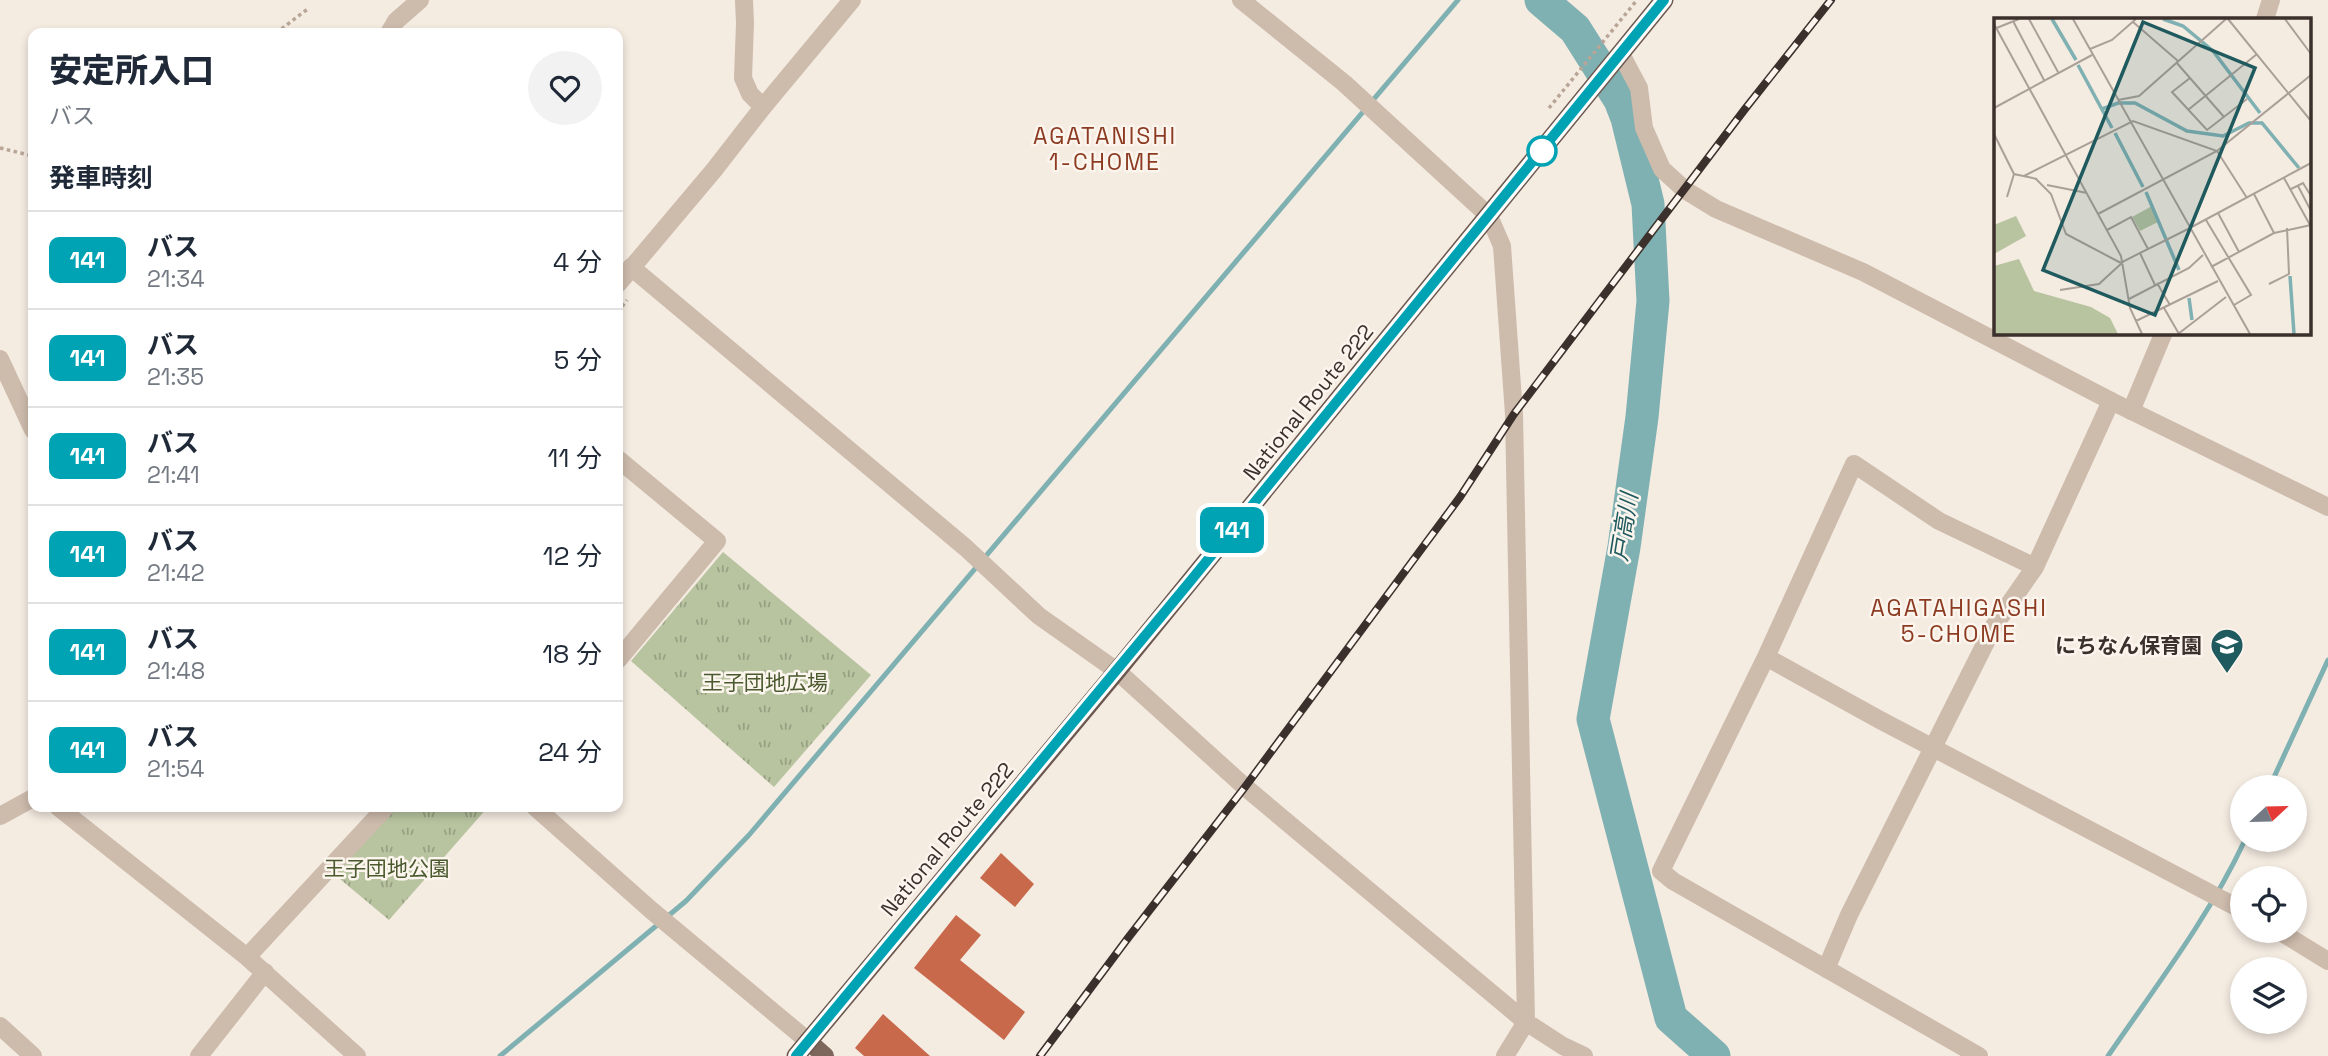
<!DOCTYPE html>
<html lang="ja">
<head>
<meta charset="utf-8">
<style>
  :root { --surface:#fff; --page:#f2f2f3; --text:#1f2937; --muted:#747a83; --line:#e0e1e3 }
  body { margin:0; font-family:"Space Grotesk","Noto Sans JP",sans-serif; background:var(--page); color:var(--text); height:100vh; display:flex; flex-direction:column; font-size:26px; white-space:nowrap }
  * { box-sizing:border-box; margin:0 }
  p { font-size:23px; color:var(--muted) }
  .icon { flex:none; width:38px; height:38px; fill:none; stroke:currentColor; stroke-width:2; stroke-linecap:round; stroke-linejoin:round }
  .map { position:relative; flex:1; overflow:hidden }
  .panel { position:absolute; left:28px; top:28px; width:595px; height:784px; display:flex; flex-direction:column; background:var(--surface); border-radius:14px; box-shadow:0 4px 10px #0003 }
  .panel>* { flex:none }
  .badge { padding:0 14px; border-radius:10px; font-size:24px; line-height:46px }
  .needle { width:46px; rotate:68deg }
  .fabs { position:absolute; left:2230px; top:775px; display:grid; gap:14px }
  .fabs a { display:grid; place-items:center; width:77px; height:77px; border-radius:50%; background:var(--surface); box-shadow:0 4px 10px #0003; font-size:35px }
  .map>.badge { position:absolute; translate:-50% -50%; box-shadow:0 0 0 4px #fff }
  h2 { padding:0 21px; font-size:26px; line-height:63px }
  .round { display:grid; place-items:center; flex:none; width:74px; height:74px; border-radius:37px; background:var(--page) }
  .head { display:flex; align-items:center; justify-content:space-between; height:119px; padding:0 21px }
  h1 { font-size:33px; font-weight:800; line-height:52px }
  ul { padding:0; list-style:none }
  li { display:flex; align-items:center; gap:21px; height:98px; padding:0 21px; border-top:2px solid var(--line) }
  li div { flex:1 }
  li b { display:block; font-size:26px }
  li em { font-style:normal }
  li .badge { min-width:77px; font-weight:700; text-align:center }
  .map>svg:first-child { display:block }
  .park { fill:url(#park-tufts) }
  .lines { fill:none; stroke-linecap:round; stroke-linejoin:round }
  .stream { stroke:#7fb0b2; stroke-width:5 }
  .river { stroke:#7fb0b2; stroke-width:33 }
  .building { fill:#c8694b }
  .path { stroke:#b9a596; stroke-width:3.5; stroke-dasharray:3.5 3.5; stroke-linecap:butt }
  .minor { stroke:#cdbbac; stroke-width:18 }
  .tertiary { stroke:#cdbbac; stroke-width:18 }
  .primary { stroke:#7d675c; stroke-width:18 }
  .trunk { stroke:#6c584f; stroke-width:19 }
  .rail-casing { stroke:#3b302b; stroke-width:8 }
  .rail { stroke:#fbf5ee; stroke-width:5; stroke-dasharray:16; stroke-linecap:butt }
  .line-casing { stroke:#fff; stroke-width:16 }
  .line { stroke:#00a3b4; stroke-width:10 }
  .stop-dot { fill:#fff; stroke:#00a3b4; stroke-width:3.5 }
  .labels { text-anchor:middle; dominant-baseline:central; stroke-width:5; stroke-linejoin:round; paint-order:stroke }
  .street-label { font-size:21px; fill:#3b302b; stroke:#fbf5ee }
  .poi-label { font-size:21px; font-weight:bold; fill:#3b302b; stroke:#fbf5ee; text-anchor:end }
  .park-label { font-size:21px; fill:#4a5a2e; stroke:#fbf5ee }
  .neighbourhood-label { font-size:23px; letter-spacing:2px; fill:#8c3b22; stroke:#fbf5ee }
  .water-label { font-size:23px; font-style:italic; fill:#1f5a5e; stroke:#fbf5ee }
  .inset-river { fill:none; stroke:#7fb0b2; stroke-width:3.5 }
  .inset-road { fill:none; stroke:#aaa098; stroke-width:2 }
  .view { fill:#1f5a5e; fill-opacity:0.15; stroke:#1f5a5e; stroke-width:3.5 }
  .inset-edge { fill:none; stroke:#3b302b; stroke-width:3.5 }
</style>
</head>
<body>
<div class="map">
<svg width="2328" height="1056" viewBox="0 0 2328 1056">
  <defs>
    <pattern id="park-tufts" width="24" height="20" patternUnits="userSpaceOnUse" patternTransform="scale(1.75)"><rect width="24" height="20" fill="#b8c4a0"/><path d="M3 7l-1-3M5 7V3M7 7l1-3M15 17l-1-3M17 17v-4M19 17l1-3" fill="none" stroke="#97a083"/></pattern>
  </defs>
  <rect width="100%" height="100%" fill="#f4ebe1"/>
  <path class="park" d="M723 552 871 675 774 787 631 661Z
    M394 807H488L389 920 334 874Z"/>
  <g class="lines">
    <path class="stream" d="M2269 788 2328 660
      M500 1056 686 901 749 835 1458 0
      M2108 1056C2156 986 2209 917 2245 840"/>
    <path class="river" d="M1541 0 1575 29 1620 100 1627 118 1648 204 1653 301 1642 417 1624 547 1593 719 1671 1018 1714 1056"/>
  </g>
  <path class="building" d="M1001 853 1034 884 1015 907 980 878Z
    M956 915 981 935 960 960 1025 1012 1004 1040 914 968Z
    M883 1014 930 1056H864L855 1048Z"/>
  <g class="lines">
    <path class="path" d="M276 33 309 8
      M1549 108 1637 0
      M0 148 33 156
      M618 312 627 300"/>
    <path class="minor" d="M744 0 745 23 743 78 750 94 763 107
      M1241 0 1344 83 1489 216 1502 246 1514 414 1526 1022 1505 1056
      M2265 19 2271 0
      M389 33 396 21 420 0
      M631 267 966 548 1039 616 1117 671 1245 787 1526 1022 1563 1046 1584 1056
      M0 359 33 430
      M2131 411 2164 332
      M618 459 717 541 618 660
      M1766 657 1880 720 2242 910
      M58 807 247 957 357 1056
      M2279 931 2328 961
      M247 957 386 807
      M1826 969 1849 915 1994 626 2035 567 2111 401
      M0 1026 33 1056
      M199 1056 265 972
      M1979 1056 1673 881 1661 871 1766 657 1854 464 1939 521 2035 567"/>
    <path class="tertiary" d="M1621 54 1639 88 1644 128 1662 169 1685 190 1716 209 1863 272 2111 401 2328 507
      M618 284 714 170 763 107 852 0
      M535 807 651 910 808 1041
      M0 816 33 798"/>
    <path class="primary" d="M808 1041 825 1056"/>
    <path class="trunk" d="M796 1056 1117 671 1664 0"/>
    <defs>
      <path id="rail" d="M1040 1056 1128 938 1245 787 1460 497 1514 414 1745 109 1831 0"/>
    </defs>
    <use href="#rail" class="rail-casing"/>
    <use href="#rail" class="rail"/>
  </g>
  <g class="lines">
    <defs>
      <path id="line" d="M796 1056 1188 584 1664 0"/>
    </defs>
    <use href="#line" class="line-casing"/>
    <use href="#line" class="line"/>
  </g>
  <defs>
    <symbol id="school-pin" viewBox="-11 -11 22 30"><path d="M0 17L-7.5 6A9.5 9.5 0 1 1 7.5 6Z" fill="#1f5a5e" stroke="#fbf5ee"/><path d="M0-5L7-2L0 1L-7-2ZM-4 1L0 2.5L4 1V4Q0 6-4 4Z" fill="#fff"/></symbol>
  </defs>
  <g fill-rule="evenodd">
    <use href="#school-pin" x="2208" y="626" width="38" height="52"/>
  </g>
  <circle class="stop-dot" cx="1542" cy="151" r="14"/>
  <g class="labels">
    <g class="street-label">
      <text transform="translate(1308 402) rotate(-51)">National Route 222</text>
      <text transform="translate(947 839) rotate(-50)">National Route 222</text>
    </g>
    <g class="poi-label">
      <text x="2202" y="645">にちなん保育園</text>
    </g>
    <g class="park-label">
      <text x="765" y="682">王子団地広場</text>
      <text x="387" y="868">王子団地公園</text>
    </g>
    <g class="neighbourhood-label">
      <text x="1105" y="136">AGATANISHI<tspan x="1105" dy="26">1-CHOME</tspan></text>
      <text x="1959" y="608">AGATAHIGASHI<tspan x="1959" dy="26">5-CHOME</tspan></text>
    </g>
    <g class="water-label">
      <text transform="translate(1624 527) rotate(-81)">戸高川</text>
    </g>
  </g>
  <g transform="translate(1994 18)">
    <rect width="317" height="317" fill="#f4ebe1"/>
    <path d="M25 241 40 273 97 289 116 300 124 316H0V248Z" fill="#b8c4a0"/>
    <path d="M158 188 166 203 146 213 138 199Z" fill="#b8c4a0"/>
    <path d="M22 198 32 218 0 236V207Z" fill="#b8c4a0"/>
    <path class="inset-river" d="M58 1 82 42M169 1 189 8 219 33 266 95M84 47 118 110M108 91 124 85H141L193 113 229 118 255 105H268L305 150M121 115 149 169M152 174 185 252M296 258 300 316M195 280 198 302"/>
    <path class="inset-road" d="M35 1 64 54M79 1 256 316M234 1 317 103M291 1 317 36M19 3 50 62M139 4 184 43M0 6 127 238 136 290 148 316M0 11 25 1M96 31 118 22 142 1M182 44 230 99M196 60 178 74 213 112 253 81M124 82 145 78 232 1M0 90 98 37M194 92 263 36M0 116 20 156 43 161M30 158 139 103 223 133 253 180M290 160 316 207M42 161 57 176 72 216 127 245M53 167 93 175M304 168 317 193M297 171 309 165 317 178M260 176 280 215M13 179 20 156M224 195 245 234M104 196 223 133 317 57M212 202 257 277 240 287M194 211 317 145M113 212 137 199 154 231M146 235 161 267M217 249 280 215 317 207M163 265 176 287M275 266 295 256 293 210M66 272 105 266 130 243 194 211M135 281 195 250 209 237M170 290 185 316M142 303 224 263M184 316 232 279"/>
    <path class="view" d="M149 4 261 50 161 297 49 252Z"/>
    <rect width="317" height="317" class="inset-edge"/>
  </g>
</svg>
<div class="fabs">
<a><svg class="needle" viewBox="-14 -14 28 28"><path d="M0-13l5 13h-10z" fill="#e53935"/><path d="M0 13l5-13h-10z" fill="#747a83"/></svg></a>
<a><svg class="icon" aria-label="locate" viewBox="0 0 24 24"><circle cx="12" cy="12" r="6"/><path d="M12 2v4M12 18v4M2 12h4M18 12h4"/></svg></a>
<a><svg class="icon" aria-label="layers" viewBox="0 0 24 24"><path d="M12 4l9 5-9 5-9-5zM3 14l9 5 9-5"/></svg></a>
</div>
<b class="badge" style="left:1232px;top:530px;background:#00a3b4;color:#fff">141</b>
<section class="panel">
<div class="head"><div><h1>安定所入口</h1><p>バス</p></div><a class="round"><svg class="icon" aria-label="heart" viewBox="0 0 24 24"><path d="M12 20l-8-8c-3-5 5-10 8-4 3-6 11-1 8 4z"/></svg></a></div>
<h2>発車時刻</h2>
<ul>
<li><span class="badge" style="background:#00a3b4;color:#fff">141</span><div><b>バス</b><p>21:34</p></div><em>4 分</em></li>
<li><span class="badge" style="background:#00a3b4;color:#fff">141</span><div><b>バス</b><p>21:35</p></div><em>5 分</em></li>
<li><span class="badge" style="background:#00a3b4;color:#fff">141</span><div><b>バス</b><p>21:41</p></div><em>11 分</em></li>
<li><span class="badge" style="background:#00a3b4;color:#fff">141</span><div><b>バス</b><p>21:42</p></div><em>12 分</em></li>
<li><span class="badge" style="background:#00a3b4;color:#fff">141</span><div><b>バス</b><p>21:48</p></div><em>18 分</em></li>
<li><span class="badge" style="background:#00a3b4;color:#fff">141</span><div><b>バス</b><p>21:54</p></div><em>24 分</em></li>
</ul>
</section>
</div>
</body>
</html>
